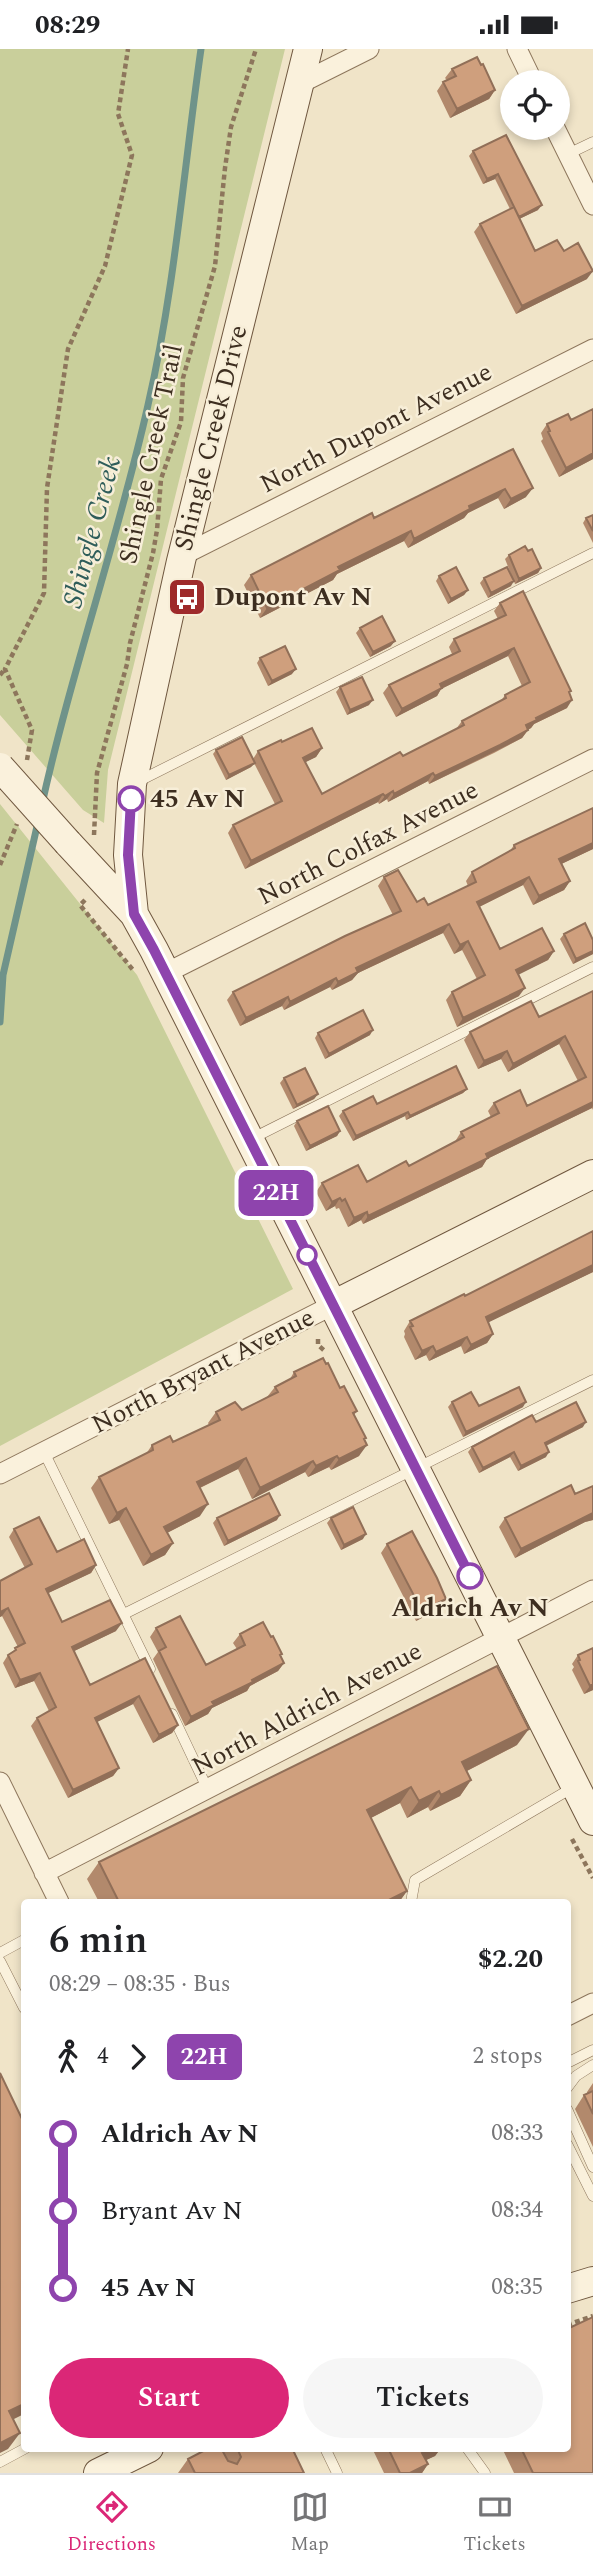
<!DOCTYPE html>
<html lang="en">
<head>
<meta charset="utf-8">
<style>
  :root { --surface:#fff; --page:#f6f6f6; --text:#202124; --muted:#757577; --line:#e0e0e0; --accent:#db2777 }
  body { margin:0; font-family:Spectral,serif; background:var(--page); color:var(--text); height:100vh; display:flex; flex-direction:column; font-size:26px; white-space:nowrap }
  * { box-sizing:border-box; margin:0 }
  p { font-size:23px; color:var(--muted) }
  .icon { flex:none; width:38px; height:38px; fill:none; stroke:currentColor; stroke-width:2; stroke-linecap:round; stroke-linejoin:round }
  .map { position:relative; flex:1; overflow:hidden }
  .side { position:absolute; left:21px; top:1850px; width:550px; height:553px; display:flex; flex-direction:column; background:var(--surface); border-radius:7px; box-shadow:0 4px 10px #0003 }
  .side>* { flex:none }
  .badge { padding:0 14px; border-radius:10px; font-size:24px; line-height:46px }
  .controls { position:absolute; left:500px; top:21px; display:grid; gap:14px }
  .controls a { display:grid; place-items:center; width:70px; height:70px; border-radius:50%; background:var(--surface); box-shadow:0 4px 10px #0003; font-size:35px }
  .map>.badge { position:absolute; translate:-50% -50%; box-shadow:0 0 0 4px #fff }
  .legs { display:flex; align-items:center; gap:10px; height:77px; padding:0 28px; font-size:23px }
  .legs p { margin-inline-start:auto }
  .overview { display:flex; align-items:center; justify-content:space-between; height:119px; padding:0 28px }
  h1 { font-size:38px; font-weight:600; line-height:52px }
  .cta { display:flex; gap:14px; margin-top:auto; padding:14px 28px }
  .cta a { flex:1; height:80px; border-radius:42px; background:var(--accent); color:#fff; font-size:28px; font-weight:600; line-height:80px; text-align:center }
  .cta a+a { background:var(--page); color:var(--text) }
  ul { padding:0 28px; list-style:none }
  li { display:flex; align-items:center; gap:24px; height:77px; font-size:26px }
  li i { display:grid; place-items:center; width:10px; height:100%; margin:0 9px; background:currentColor }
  li i::after { content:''; width:18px; height:18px; margin:-9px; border:5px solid; border-radius:50%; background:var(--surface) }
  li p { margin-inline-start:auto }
  li:first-child i { background:linear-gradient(#0000 50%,currentColor 0) }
  li:last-child i { background:linear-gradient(currentColor 50%,#0000 0) }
  .status { display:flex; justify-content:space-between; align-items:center; height:49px; padding:0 35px; background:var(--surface); direction:ltr }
  .status svg { height:19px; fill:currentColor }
  .tabs { display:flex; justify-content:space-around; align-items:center; height:98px; border-top:2px solid var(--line); background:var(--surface); font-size:19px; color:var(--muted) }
  .tabs a { display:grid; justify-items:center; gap:4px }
  .tabs .on { color:var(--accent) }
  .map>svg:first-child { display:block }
  .green { fill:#c9cf9b }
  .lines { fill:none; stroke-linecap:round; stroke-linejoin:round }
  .stream { stroke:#6f938a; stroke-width:7 }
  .lane-casing { stroke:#8d765c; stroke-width:11 }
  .street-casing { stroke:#8d765c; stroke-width:21 }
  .secondary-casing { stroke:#6f573f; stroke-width:30 }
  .path { stroke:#8d765c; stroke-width:4.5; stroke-dasharray:5 3.5; stroke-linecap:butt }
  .lane { stroke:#faf1dc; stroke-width:10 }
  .street { stroke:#faf1dc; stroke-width:19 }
  .secondary { stroke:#faf1dc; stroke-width:28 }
  .secondary-bridge-casing { stroke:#6f573f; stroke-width:30; stroke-linecap:butt }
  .secondary-bridge { stroke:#faf1dc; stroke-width:28 }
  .wall { fill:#b2896c }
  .shaded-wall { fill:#916f58 }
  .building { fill:#cf9f7d; stroke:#916f58; stroke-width:2 }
  .line-1-casing { stroke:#fff; stroke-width:16 }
  .line-1 { stroke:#8e44ad; stroke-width:10 }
  .stop-1-dot { fill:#fff; stroke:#8e44ad; stroke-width:3.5 }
  .labels { text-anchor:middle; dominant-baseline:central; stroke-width:5; stroke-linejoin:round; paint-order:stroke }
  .street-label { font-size:26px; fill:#3d2e20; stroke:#f7eed8 }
  .poi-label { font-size:26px; font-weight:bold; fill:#3d2e20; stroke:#f7eed8; text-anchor:start }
  .stop-label { font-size:26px; font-weight:bold; fill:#3d2e20; stroke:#f7eed8; text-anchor:start }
  .water-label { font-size:28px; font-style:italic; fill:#2f5d5a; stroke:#f7eed8 }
</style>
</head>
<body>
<div class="status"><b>08:29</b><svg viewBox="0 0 49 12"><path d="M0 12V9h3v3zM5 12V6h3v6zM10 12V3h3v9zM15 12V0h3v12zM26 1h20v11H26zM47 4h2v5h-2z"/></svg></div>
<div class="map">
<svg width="593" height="2424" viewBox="0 0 593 2424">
  <rect width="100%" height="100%" fill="#f0e4c8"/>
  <path class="green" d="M0 0H285L108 721 104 774 83 761 0 666Z
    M0 755 137 926 293 1240 0 1397Z"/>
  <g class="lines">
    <path class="stream" d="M42 755C72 620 118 490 148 356 175 239 184 118 201 0
      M0 973 3 926 38 773"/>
    <defs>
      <path id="lane" d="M568 105 593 93
        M137 733 593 504
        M253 1089 593 918
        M44 1403 150 1620
        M124 1565 593 1331
        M172 1665 208 1741
        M411 1853 415 1831 572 1739
        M0 1904 24 1891
        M0 1912 24 1959
        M567 2014 593 2001
        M567 2039 576 2027 593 2016
        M567 2060 593 2118
        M567 2095 593 2147
        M325 2399 337 2424
        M467 2399 485 2424
        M0 2413 26 2399"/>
      <path id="street" d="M517 0 533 33
        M297 36 369 0
        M555 79 593 156
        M183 506 593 300
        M166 924 593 710
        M0 1425 333 1256
        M0 1733 59 1853
        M44 1824 593 1541
        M567 1967 593 1954"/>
      <path id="secondary" d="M68 794 134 865 154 901 593 1772
        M134 865 128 806 132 735 181 512 308 0
        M333 1256 593 1125
        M567 2240 593 2232
        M98 2424 149 2399"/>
    </defs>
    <use href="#lane" class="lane-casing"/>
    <use href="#street" class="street-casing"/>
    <use href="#secondary" class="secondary-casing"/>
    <path class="path" d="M0 626 5 620
      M27 711 32 681 5 620 44 544 47 439 68 300 105 217 132 106 118 65 128 0
      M94 786 97 724 127 615 130 594 153 504 157 481 161 430 181 373 183 329 215 217 225 119 231 78 256 0
      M0 816 17 775
      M85 851 80 856 133 921
      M318 1290V1296L326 1303
      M572 1790 593 1829
      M567 2276 593 2267"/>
    <use href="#lane" class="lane"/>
    <use href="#street" class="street"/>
    <use href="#secondary" class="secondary"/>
    <defs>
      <path id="secondary-bridge" d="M0 718 68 794"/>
    </defs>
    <use href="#secondary-bridge" class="secondary-bridge-casing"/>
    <use href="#secondary-bridge" class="secondary-bridge"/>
  </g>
  <path class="wall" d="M452 20 495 41 489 50 450 69 437 42 443 33 447 31 445 29Z
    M473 102 538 161 519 170 535 202H564L587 230 516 265 474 183 480 175 510 160 495 130 483 135 469 107Z
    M571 371 593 410 559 428 541 392 543 390 541 384 547 375Z
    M513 400 526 448 504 460 498 449 468 464 464 469 408 499 404 492 337 525 333 531 260 569 244 536 251 526 374 469Z
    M593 466V494L583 474 586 469Z
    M528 502 541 519 538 524 515 535 505 510 509 506Z
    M439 527 468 541 464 546 448 555 436 532Z
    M484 529 511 537 488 549 480 534Z
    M500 554 569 644 567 659 534 675 531 679 528 681 522 689 494 704 429 735 428 732 388 753 387 750 379 755 378 753 245 820 228 784 233 776 275 755 254 714 251 718 226 731 213 705 216 701 253 710 258 702 282 693 322 699 316 708 305 713 322 745 403 707 456 680 462 672 501 652 505 646 522 637 508 607 441 640 437 647 396 668 383 644 389 636 452 605 449 598 454 590 498 570 494 562Z
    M360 579 391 597 370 608 356 584Z
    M260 609 292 625 268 637 257 614Z
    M340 638 369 656 347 666 336 643Z
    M514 796 593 800 561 815 570 832 564 841 533 856 523 836 479 858 500 900 554 902 548 911 518 925 519 947 457 978 446 951 452 943 477 930 462 901 454 905 443 884 358 924 352 931 332 941 330 938 284 961 282 957 240 977 227 951 233 943 393 866 378 837 384 828 417 853 428 856 468 837 466 832 472 823 510 802Z
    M564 885 593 891V905L573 915 560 890Z
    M593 942V1061L592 1059 487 1110 482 1118 363 1175 361 1171 348 1178 339 1159 336 1160 335 1157 326 1162 316 1143 322 1134 367 1133 409 1117 456 1092V1091L461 1083 491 1068 488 1062 494 1054 527 1057 578 1032 559 995 508 1023 501 1010 478 1020 464 991 470 983 539 968Z
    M318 984 370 986 325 1010 315 989Z
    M284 1029 318 1045 314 1050 293 1060 280 1034Z
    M467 1040 463 1044 406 1071 405 1067 353 1092 339 1067 343 1062Z
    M297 1072 340 1082 337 1087 306 1102 294 1077Z
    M593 1182V1223L488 1273 493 1285 487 1294 464 1305 461 1297 429 1312 426 1306 415 1311 404 1288 405 1285 404 1282 410 1272 465 1247Z
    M294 1323 340 1339 357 1362 354 1366 364 1391 359 1407 331 1421 329 1418 308 1428 305 1423 252 1450 238 1420 200 1439V1467L167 1484 173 1494 165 1506 143 1517 119 1471 109 1475 91 1439 99 1428 146 1405 152 1396 173 1393 209 1376 208 1374 216 1363 242 1361 267 1348 275 1338 290 1330Z
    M452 1353 479 1357 523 1358 463 1388 448 1358Z
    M536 1373 583 1378 546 1397V1408L518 1422 510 1408 479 1424 468 1403 472 1398Z
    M593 1437V1471L585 1473 515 1509 499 1478 505 1469 575 1445Z
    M217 1469 277 1471 224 1497 213 1474Z
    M331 1469 363 1490 341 1501 327 1474Z
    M14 1480 57 1503 96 1516 91 1524 48 1544 62 1573 116 1582 74 1602 90 1636 145 1609 178 1676 172 1684 153 1694 133 1655 97 1673 119 1719 113 1727 68 1749 31 1677 37 1669 49 1662 34 1632 15 1639 3 1614 8 1606 18 1598 2 1567 0 1568V1532L25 1519 9 1488Z
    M387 1495 446 1550 439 1560 416 1572 381 1504Z
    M156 1579 206 1616 237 1600 233 1594 240 1585 281 1607 284 1614 278 1622 250 1637 247 1642 212 1659 208 1665 185 1677 153 1610 158 1603 150 1588Z
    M578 1606 593 1641 584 1645 572 1621 574 1618 572 1615Z
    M517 1696 467 1722 471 1731 460 1747 430 1762 428 1758 407 1769 400 1754 371 1769 407 1842 399 1853H99L87 1830 99 1813Z
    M593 2034V2098L575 2060 584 2046 587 2045V2043Z
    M224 2399H292L304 2424H178L188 2410 222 2402Z
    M372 2399H441L435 2407 426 2411 428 2415 422 2424H384Z
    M502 2399H567L593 2424H514Z"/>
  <path class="shaded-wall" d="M495 41 489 50 450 69 457 60Z
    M498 125 495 130 483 135 487 130Z
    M542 156 538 161 515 172 519 168Z
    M593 222 587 230 516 265 522 257Z
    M593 404V410L559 428 566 419Z
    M533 439 526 448 504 460 511 450Z
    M505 440 498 449 468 464 464 469 408 499 414 490 469 457Z
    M411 482 404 492 337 525 333 531 260 569 267 559 338 518Z
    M541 519 538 524 515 535 519 530Z
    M514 532 511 537 488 549 491 544Z
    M468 541 464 546 448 555 451 550Z
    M395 592 391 597 370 608 373 603Z
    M514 599 508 607 441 640 437 647 396 668 402 660 440 635Z
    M296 620 292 625 268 637 272 632Z
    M373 651 369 656 347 666 350 661Z
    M572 651 567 659 534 675 531 679 520 685 526 676 536 669Z
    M528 681 522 689 429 735 435 727Z
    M322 699 316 708 298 717 303 709Z
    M255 714 251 718 226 731 229 726Z
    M433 724 428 732 388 753 394 745Z
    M393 742 387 750 379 755 385 747Z
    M383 745 378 753 245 820 251 812Z
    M593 794V800L553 819 559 810Z
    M529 828 523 836 471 862 477 853Z
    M570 832 564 841 533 856 539 847Z
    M449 875 443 884 358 924 352 931 332 941 338 933 356 919Z
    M468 892 462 901 454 905 460 896Z
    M554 902 548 911 510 930 516 921Z
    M593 902V905L573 915 576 910Z
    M336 929 330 938 284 961 290 953Z
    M525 939 519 947 457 978 463 969Z
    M288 948 282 957 240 977 246 969Z
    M373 981 370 986 325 1010 329 1005Z
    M565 987 559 995 508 1023 513 1015Z
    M507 1002 501 1010 478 1020 484 1012Z
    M467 1040 463 1044 406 1071 410 1067Z
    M318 1045 314 1050 293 1060 297 1056Z
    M593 1053V1057L592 1059 487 1110 482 1118 363 1175 368 1167 486 1105Z
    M408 1063 405 1067 353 1092 356 1087Z
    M340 1082 337 1087 306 1102 310 1097Z
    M340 1149 335 1157 326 1162 332 1153Z
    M367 1163 361 1171 348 1178 354 1169Z
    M593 1216V1223L479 1278 486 1268Z
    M493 1285 487 1294 464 1305 471 1296Z
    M467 1288 461 1297 429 1312 436 1303Z
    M433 1297 426 1306 415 1311 422 1302Z
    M526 1353 523 1358 463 1388 466 1383Z
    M586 1373 583 1378 541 1399 545 1394Z
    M367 1396 359 1407 331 1421 339 1410Z
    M514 1403 510 1408 479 1424 483 1419Z
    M549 1403 546 1408 518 1422 521 1417Z
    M337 1407 329 1418 308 1428 316 1417Z
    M246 1409 238 1420 189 1444 197 1433Z
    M313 1412 305 1423 252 1450 260 1439Z
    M208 1455 200 1467 157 1489 164 1478Z
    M126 1459 119 1471 109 1475 117 1464Z
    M593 1464V1471L585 1473 515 1509 521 1500Z
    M280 1466 277 1471 224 1497 228 1492Z
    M366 1485 363 1490 341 1501 344 1496Z
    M173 1494 165 1506 143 1517 151 1506Z
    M96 1516 91 1524 40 1548 46 1540Z
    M446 1550 439 1560 416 1572 422 1562Z
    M8 1559 2 1567 0 1568V1563Z
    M122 1574 116 1582 66 1606 72 1598Z
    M284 1614 278 1622 250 1637 247 1642 212 1659 208 1665 185 1677 191 1668 212 1653Z
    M40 1624 34 1632 15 1639 20 1631Z
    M593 1635V1641L584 1645 590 1637Z
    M139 1647 133 1655 89 1677 95 1669Z
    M178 1676 172 1684 153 1694 159 1686Z
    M529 1680 517 1696 451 1730 462 1713Z
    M119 1719 113 1727 68 1749 73 1741Z
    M471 1731 460 1747 430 1762 441 1746Z
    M411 1738 400 1754 355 1777 367 1761Z
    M439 1742 428 1758 407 1769 419 1752Z
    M407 1842 399 1853H385Z
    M24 2355V2365L0 2377 9 2362Z
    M20 2384 8 2400 0 2404V2394Z
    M433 2399H441L435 2407 413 2417 422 2404Z
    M428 2415 422 2424H410Z"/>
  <path class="building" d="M477 8 481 16 483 15 495 41 457 60 443 33 456 27 452 20Z
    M506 86 542 156 519 168 498 125 487 130 473 102Z
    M514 158 535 202 557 191 564 202 578 194 593 222 522 257 480 175Z
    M593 360V404L566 419 548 383 550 382 547 375 568 365 571 371Z
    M513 400 533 439 511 450 505 440 469 457 470 460 414 490 411 482 338 518 340 521 267 559 251 526 372 464 374 469Z
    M593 466V482L586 469Z
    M525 497 528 502 532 500 541 519 519 530 509 506Z
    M456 518 468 541 451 550 439 527Z
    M507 518 514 532 491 544 484 529Z
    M523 542 571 642 569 643 572 651 536 669 537 671 526 676 528 681 500 696 435 727 433 724 394 745 393 742 385 747 383 745 251 812 233 776 282 752 258 702 281 691 282 693 312 679 322 699 303 709 322 745 400 703 403 707 464 676 462 672 506 649 505 646 530 633 514 599 440 635 442 639 402 660 389 636 460 602 454 590 506 566 500 554Z
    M382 567 395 592 373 603 360 579Z
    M285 597 296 620 272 632 260 609Z
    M362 628 373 651 350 661 340 638Z
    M242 688 255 714 229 726 216 701Z
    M593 759V794L559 810 570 832 539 847 529 828 477 853 500 900 542 879 554 902 516 921 525 939 463 969 452 943 485 926 468 892 460 896 449 875 356 919 358 923 338 933 336 929 290 953 288 948 246 969 233 943 345 887 401 862 384 828 398 821 417 853 424 849 428 856 476 833 472 823 515 799 514 796Z
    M585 874 593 891V902L576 910 564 885Z
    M593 942V1053L486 1105 488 1109 368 1167 367 1163 354 1169 345 1150 342 1152 340 1149 332 1153 322 1134 358 1116 367 1133 406 1112 409 1117 464 1088 461 1083 499 1064 494 1054 520 1041 527 1057 586 1028 565 987 513 1015 507 1002 484 1012 470 983 531 952 539 968Z
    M363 961 373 981 329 1005 318 984Z
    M456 1017 467 1040 410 1067 408 1063 356 1087 343 1062 373 1047 377 1055Z
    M305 1019 318 1045 297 1056 284 1029Z
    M328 1057 340 1082 310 1097 297 1072Z
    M593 1182V1216L486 1268 493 1285 471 1296 467 1288 436 1303 433 1297 422 1302 410 1278 413 1277 410 1272 464 1245 465 1247Z
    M323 1309 326 1315 328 1314 340 1339 344 1337 357 1362 353 1364 366 1389 364 1390 367 1396 339 1410 337 1407 316 1417 313 1412 260 1439 246 1409 197 1433 208 1455 164 1478 173 1494 151 1506 126 1459 117 1464 99 1428 153 1401 152 1396 170 1387 173 1393 220 1371 216 1363 235 1353 242 1361 278 1343 275 1338 296 1327 294 1323Z
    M519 1338 526 1353 466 1383 452 1353 471 1343 479 1357Z
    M576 1353 586 1373 545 1394 549 1403 521 1417 514 1403 483 1419 472 1398 532 1366 536 1373Z
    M571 1436 575 1445 593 1437V1464L521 1500 505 1469Z
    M269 1444 280 1466 228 1492 217 1469Z
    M353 1458 366 1485 344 1496 331 1469Z
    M39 1468 57 1503 84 1490 96 1516 46 1540 62 1573 110 1551 122 1574 72 1598 90 1636 145 1609 178 1676 159 1686 139 1647 95 1669 119 1719 73 1741 37 1669 56 1658 40 1624 20 1631 8 1606 16 1601 15 1599 25 1594 8 1559 0 1563V1532L32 1515 14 1480Z
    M412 1482 437 1529 446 1550 422 1562 387 1495Z
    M180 1567 206 1616 245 1596 240 1585 263 1573 271 1588 273 1587 282 1605 280 1606 284 1614 252 1631 253 1633 212 1653 214 1656 191 1668 159 1602 166 1598 156 1579Z
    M593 1599V1635L590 1637 578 1612 580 1611 578 1606Z
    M497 1617 529 1680 462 1713 471 1731 441 1746 439 1742 419 1752 411 1738 367 1761 407 1842 385 1853H119L99 1813Z
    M0 2024 24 2074V2355L9 2362 20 2384 0 2394Z
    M593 2042V2065L584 2046Z
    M593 2268V2424H533L521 2399H567V2280Z
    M209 2399H221L228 2412 237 2415 241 2408 237 2399H292L304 2424H195L188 2410Z
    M388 2399H433L422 2404 428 2415 410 2424H400Z"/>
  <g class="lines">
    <defs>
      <path id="line-1" d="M131 750 128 806 134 865 154 901 470 1527"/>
    </defs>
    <use href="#line-1" class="line-1-casing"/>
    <use href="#line-1" class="line-1"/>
  </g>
  <defs>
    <symbol id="bus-square" viewBox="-11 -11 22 22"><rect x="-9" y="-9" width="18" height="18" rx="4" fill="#9e2a2b" stroke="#f7eed8"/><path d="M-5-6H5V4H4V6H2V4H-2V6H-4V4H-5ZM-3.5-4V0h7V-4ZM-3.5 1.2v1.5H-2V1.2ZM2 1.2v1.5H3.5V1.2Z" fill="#fff"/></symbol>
  </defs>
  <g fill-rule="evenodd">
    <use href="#bus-square" x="165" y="526" width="44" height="44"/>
  </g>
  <g class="stop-1-dot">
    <circle cx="131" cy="750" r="12"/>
    <circle cx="307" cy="1206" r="9"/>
    <circle cx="470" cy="1527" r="12"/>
  </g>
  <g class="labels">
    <g class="street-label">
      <text transform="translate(376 379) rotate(-27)">North Dupont Avenue</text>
      <text transform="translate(211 389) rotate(-76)">Shingle Creek Drive</text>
      <text transform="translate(151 405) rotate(-78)">Shingle Creek Trail</text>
      <text transform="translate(368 794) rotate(-27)">North Colfax Avenue</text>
      <text transform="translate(203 1322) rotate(-27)">North Bryant Avenue</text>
      <text transform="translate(307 1660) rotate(-28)">North Aldrich Avenue</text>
    </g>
    <g class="poi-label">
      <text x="214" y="548">Dupont Av N</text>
    </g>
    <g class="stop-label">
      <text x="150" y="750">45 Av N</text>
      <text x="470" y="1559" text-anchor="middle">Aldrich Av N</text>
    </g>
    <g class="water-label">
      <text transform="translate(92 483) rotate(-75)">Shingle Creek</text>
    </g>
  </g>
</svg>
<div class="controls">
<a><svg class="icon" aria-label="locate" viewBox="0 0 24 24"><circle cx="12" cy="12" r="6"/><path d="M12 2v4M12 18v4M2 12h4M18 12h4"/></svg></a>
</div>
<b class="badge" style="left:276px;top:1144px;background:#8e44ad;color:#fff">22H</b>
<section class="side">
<div class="overview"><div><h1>6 min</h1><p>08:29 – 08:35 · Bus</p></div><b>$2.20</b></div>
<div class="legs"><svg class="icon" aria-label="walk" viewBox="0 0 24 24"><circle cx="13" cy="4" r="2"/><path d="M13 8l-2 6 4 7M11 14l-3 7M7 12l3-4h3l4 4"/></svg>4<svg class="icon" aria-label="forward" viewBox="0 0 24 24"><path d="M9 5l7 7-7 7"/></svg><b class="badge" style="background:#8e44ad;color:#fff">22H</b><p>2 stops</p></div>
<ul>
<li><i style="color:#8e44ad"></i><b>Aldrich Av N</b><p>08:33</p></li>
<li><i style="color:#8e44ad"></i><span>Bryant Av N</span><p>08:34</p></li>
<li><i style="color:#8e44ad"></i><b>45 Av N</b><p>08:35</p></li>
</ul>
<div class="cta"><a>Start</a><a>Tickets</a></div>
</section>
</div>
<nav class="tabs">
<a class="on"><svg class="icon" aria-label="directions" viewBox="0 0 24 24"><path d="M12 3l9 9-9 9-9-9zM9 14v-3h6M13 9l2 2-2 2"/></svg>Directions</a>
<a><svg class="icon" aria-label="map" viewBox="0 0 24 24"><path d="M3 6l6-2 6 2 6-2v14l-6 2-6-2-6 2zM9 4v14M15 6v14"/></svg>Map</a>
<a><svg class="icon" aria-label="tickets" viewBox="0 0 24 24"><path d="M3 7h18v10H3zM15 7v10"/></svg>Tickets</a>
</nav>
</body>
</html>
